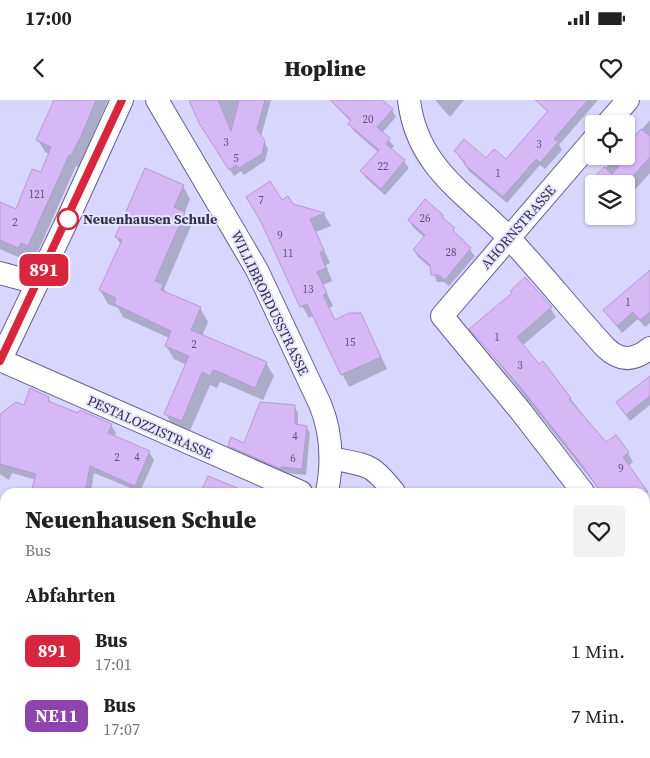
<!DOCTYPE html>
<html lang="de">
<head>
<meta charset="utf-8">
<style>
  :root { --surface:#fff; --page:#f2f2f2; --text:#222; --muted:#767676 }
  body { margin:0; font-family:"Source Serif 4",serif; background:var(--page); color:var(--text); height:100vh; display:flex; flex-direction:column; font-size:19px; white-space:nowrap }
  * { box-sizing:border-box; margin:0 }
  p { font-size:16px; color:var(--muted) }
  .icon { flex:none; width:28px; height:28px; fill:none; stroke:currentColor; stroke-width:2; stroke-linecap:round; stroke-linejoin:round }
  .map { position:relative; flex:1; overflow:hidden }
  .side { position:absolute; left:0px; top:388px; width:650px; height:271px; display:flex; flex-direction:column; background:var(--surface); border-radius:15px 15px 0 0; box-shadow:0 1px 4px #0004 }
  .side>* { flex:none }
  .badge { padding:0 10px; border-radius:8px; font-size:18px; line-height:32px }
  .fabs { position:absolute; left:585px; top:15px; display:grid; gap:10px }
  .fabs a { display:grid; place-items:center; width:50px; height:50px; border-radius:5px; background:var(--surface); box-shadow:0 1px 4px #0004; font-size:25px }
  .map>.badge { position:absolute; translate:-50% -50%; box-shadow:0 0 0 2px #fff }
  h2 { padding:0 25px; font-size:19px; line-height:45px }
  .round { display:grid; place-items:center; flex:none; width:52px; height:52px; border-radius:5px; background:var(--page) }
  .summary { display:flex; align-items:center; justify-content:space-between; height:85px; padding:0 25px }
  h1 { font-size:24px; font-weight:800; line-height:38px }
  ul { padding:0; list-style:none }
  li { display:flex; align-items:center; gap:15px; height:65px; padding:0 25px }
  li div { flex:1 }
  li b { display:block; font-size:19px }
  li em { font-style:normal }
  li .badge { min-width:55px; font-weight:700; text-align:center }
  .status { display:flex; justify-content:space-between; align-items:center; height:35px; padding:0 25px; background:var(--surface); direction:ltr }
  .status svg { height:14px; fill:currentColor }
  header { display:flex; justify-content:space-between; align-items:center; height:65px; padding:0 25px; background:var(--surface); font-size:22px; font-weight:800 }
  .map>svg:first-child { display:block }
  .shadow { fill:#0003 }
  .building { fill:#d7b8f6; stroke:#b699d2 }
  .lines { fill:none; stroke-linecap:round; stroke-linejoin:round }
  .minor-casing { stroke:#635d95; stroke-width:24 }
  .minor { stroke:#fff; stroke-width:22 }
  .line-casing { stroke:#fff; stroke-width:11 }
  .line { stroke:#d7263d; stroke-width:8 }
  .stop-dot { fill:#fff; stroke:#d7263d; stroke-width:2.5 }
  .labels { text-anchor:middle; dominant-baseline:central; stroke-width:4; stroke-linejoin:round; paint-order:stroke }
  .number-label { font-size:11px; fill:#5d5475 }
  .stop-label { font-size:14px; font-weight:bold; fill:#34324a; stroke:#e6e5ff; text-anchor:start }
  .street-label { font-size:14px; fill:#34324a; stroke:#e6e5ff }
</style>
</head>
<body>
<div class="status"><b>17:00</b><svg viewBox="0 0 49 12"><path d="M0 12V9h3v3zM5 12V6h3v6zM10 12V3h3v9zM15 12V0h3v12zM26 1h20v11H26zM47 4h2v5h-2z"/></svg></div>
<header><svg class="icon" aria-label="back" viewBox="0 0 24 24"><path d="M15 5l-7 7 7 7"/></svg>Hopline<svg class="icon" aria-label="heart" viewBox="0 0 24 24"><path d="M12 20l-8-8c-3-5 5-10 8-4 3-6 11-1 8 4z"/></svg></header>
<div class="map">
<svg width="650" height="658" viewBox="0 0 650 658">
  <rect width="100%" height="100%" fill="#d8d6fd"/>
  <path class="shadow" d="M56 0H108L88 46 78 67 76 66 35 158 28 155 25 160 0 149V103L17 110 42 74 50 55 45 52 38 40Z
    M191 0H271L261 36 268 49 265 61 244 75 241 71 234 76 205 30Z
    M330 0H380L392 10 396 17 382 33 394 46 391 50 404 61 409 68 385 95 366 78 362 71 378 52 354 31 349 24 351 22Z
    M435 0H464L450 17Z
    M548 0H598L559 45 562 50 545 69 540 65 507 103 469 71 456 51 486 60 506 61 548 13 543 6Z
    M650 20V73L630 95 628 93 626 95V84H594V89L591 83 617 56H626L634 38Z
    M183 86 190 99 184 114 191 126 164 189 167 194 200 208 208 222 202 236 266 263 274 276 263 300 226 284 220 282 217 288 210 285 189 333 173 327 166 314 187 265 174 259 166 246 169 238 123 217 118 208 108 204 100 190 121 145 116 137Z
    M282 102 324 114 331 126 316 132 330 163 326 165 332 181 323 185 333 206 329 208 335 221 367 227 387 269 349 287 313 216 309 218 302 206Z
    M442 116 475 156 449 186 444 182H437L432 169 418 157 414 150 425 138 413 127 409 120Z
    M650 172V223L645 227 638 219 622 233 605 211Z
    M550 208 556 217 522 246 570 298 606 344 628 353 633 362 628 366 650 399V439L645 442V392H601L471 229Z
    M650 278V305L630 321 621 309Z
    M48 298 51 303 111 325 116 333 114 337 149 352 154 360 140 392 94 373 91 392H33L36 380 12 373 9 380 0 374V315Z
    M294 306 298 313V326L306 327 310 333 306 375 284 373 233 352 229 345 244 344Z
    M209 378 229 392H231H202Z
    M0 405 5 406V481H0Z
    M0 499H5V533H0Z
    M650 509V545L645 548V513Z
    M645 554 650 562V567L645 570Z
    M645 642 650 650V658H630L627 654H645Z
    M184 654H225L224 658H185Z
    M292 654H346L345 658H291Z
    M450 654H477L472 658H453Z"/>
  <path class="building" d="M54 0H96L82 34 71 56 69 55 28 146 21 143 18 148 0 140V102L16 109 32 69 41 72 51 47 36 40Z
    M189 0H218L231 31 239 0H265L257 29 265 41 262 54 239 68 236 65 229 70 199 23Z
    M330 0H382L393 9 377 27 390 38 386 44 405 60 381 89 360 71 379 50 348 24 351 20Z
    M535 0H588L554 39 558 42 540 63 536 59 503 97 464 64 465 62 459 57 460 56 454 51 464 39 486 58 494 49 506 59 548 11Z
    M641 29 650 36V57L626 84H588L604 67 612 74 626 57V45Z
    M145 68 184 85 174 107 185 112 155 181 163 184 161 190 201 207 191 230 267 262 255 288 217 271 213 270 210 276 202 272 182 321 164 314 189 256 165 246 171 231 114 204 116 198 99 190 122 140 115 137Z
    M270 81 282 100 288 96 293 104 325 113 310 119 324 150 320 153 326 168 317 172 327 193 323 195 335 220 349 213H361L381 257 341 275 307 204 300 207 261 122 246 97Z
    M425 99 443 115 442 117 455 128 453 130 471 148 445 180 439 175H431L430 165 413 150 425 135 408 120Z
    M650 170V212L640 220 633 212 617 226 603 210Z
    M525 177 552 207 517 237 539 264 543 261 571 298 569 299 606 342 616 335 629 352 623 357 648 392H601L579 361 517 283 469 229 512 193 510 191Z
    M650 276V296L626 315 616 302Z
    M30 288 49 297 48 301 78 313 80 310 112 324 108 333 150 351 135 386 90 366 85 392H31L36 374 0 364V314L16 302 24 305Z
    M260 302 295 305V324L307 326 302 369 281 367V369L228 346 231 337 244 343Z
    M208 376 247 392H201Z"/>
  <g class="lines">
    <defs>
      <path id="minor" d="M157 0 257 170 320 304C332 333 333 362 327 392
        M409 0C417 68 466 93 509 138 542 173 572 211 605 247 620 262 634 261 650 248
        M607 24 628 0
        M0 173 37 183
        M0 260 301 392
        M0 261 64 127 122 0
        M331 358C368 366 370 362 394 392
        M583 392 519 309 442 216 594 39
        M645 471 650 467
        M0 485 5 486
        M596 654 599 658
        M265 658 266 654
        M389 658 395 654"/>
    </defs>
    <use href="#minor" class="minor-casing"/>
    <use href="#minor" class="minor"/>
  </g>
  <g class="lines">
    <defs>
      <path id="line" d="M0 261 122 0"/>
    </defs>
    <use href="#line" class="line-casing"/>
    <use href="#line" class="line"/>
  </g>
  <circle class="stop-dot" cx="68" cy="119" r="10"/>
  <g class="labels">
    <g class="number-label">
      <text x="368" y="19">20</text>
      <text x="226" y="42">3</text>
      <text x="539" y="44">3</text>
      <text x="236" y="58">5</text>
      <text x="383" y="66">22</text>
      <text x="498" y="73">1</text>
      <text x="37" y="94">121</text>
      <text x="261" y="100">7</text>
      <text x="425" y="118">26</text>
      <text x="15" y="122">2</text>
      <text x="280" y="135">9</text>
      <text x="451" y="152">28</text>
      <text x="288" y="153">11</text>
      <text x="308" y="189">13</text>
      <text x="628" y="202">1</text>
      <text x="497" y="237">1</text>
      <text x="350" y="242">15</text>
      <text x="194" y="244">2</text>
      <text x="520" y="265">3</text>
      <text x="295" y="336">4</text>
      <text x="117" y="357">2</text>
      <text x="137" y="357">4</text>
      <text x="293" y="358">6</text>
      <text x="621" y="368">9</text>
    </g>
    <g class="stop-label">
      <text x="83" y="119">Neuenhausen Schule</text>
    </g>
    <g class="street-label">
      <text transform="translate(518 127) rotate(-49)">AHORNSTRASSE</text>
      <text transform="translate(270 203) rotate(64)">WILLIBRORDUSSTRASSE</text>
      <text transform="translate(150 327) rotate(24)">PESTALOZZISTRASSE</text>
    </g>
  </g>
</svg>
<div class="fabs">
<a><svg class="icon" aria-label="locate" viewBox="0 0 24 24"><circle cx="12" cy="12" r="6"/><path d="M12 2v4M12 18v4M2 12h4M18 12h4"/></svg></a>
<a><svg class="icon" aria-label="layers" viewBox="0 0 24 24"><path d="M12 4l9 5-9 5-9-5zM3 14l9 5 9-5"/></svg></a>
</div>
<b class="badge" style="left:44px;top:170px;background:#d7263d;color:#fff">891</b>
<section class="side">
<div class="summary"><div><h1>Neuenhausen Schule</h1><p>Bus</p></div><a class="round"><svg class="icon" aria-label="heart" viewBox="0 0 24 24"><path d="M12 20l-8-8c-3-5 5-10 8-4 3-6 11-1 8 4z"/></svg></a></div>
<h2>Abfahrten</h2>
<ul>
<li><span class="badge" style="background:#d7263d;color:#fff">891</span><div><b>Bus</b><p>17:01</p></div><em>1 Min.</em></li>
<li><span class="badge" style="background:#8e44ad;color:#fff">NE11</span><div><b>Bus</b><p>17:07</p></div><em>7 Min.</em></li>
</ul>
</section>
</div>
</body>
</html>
